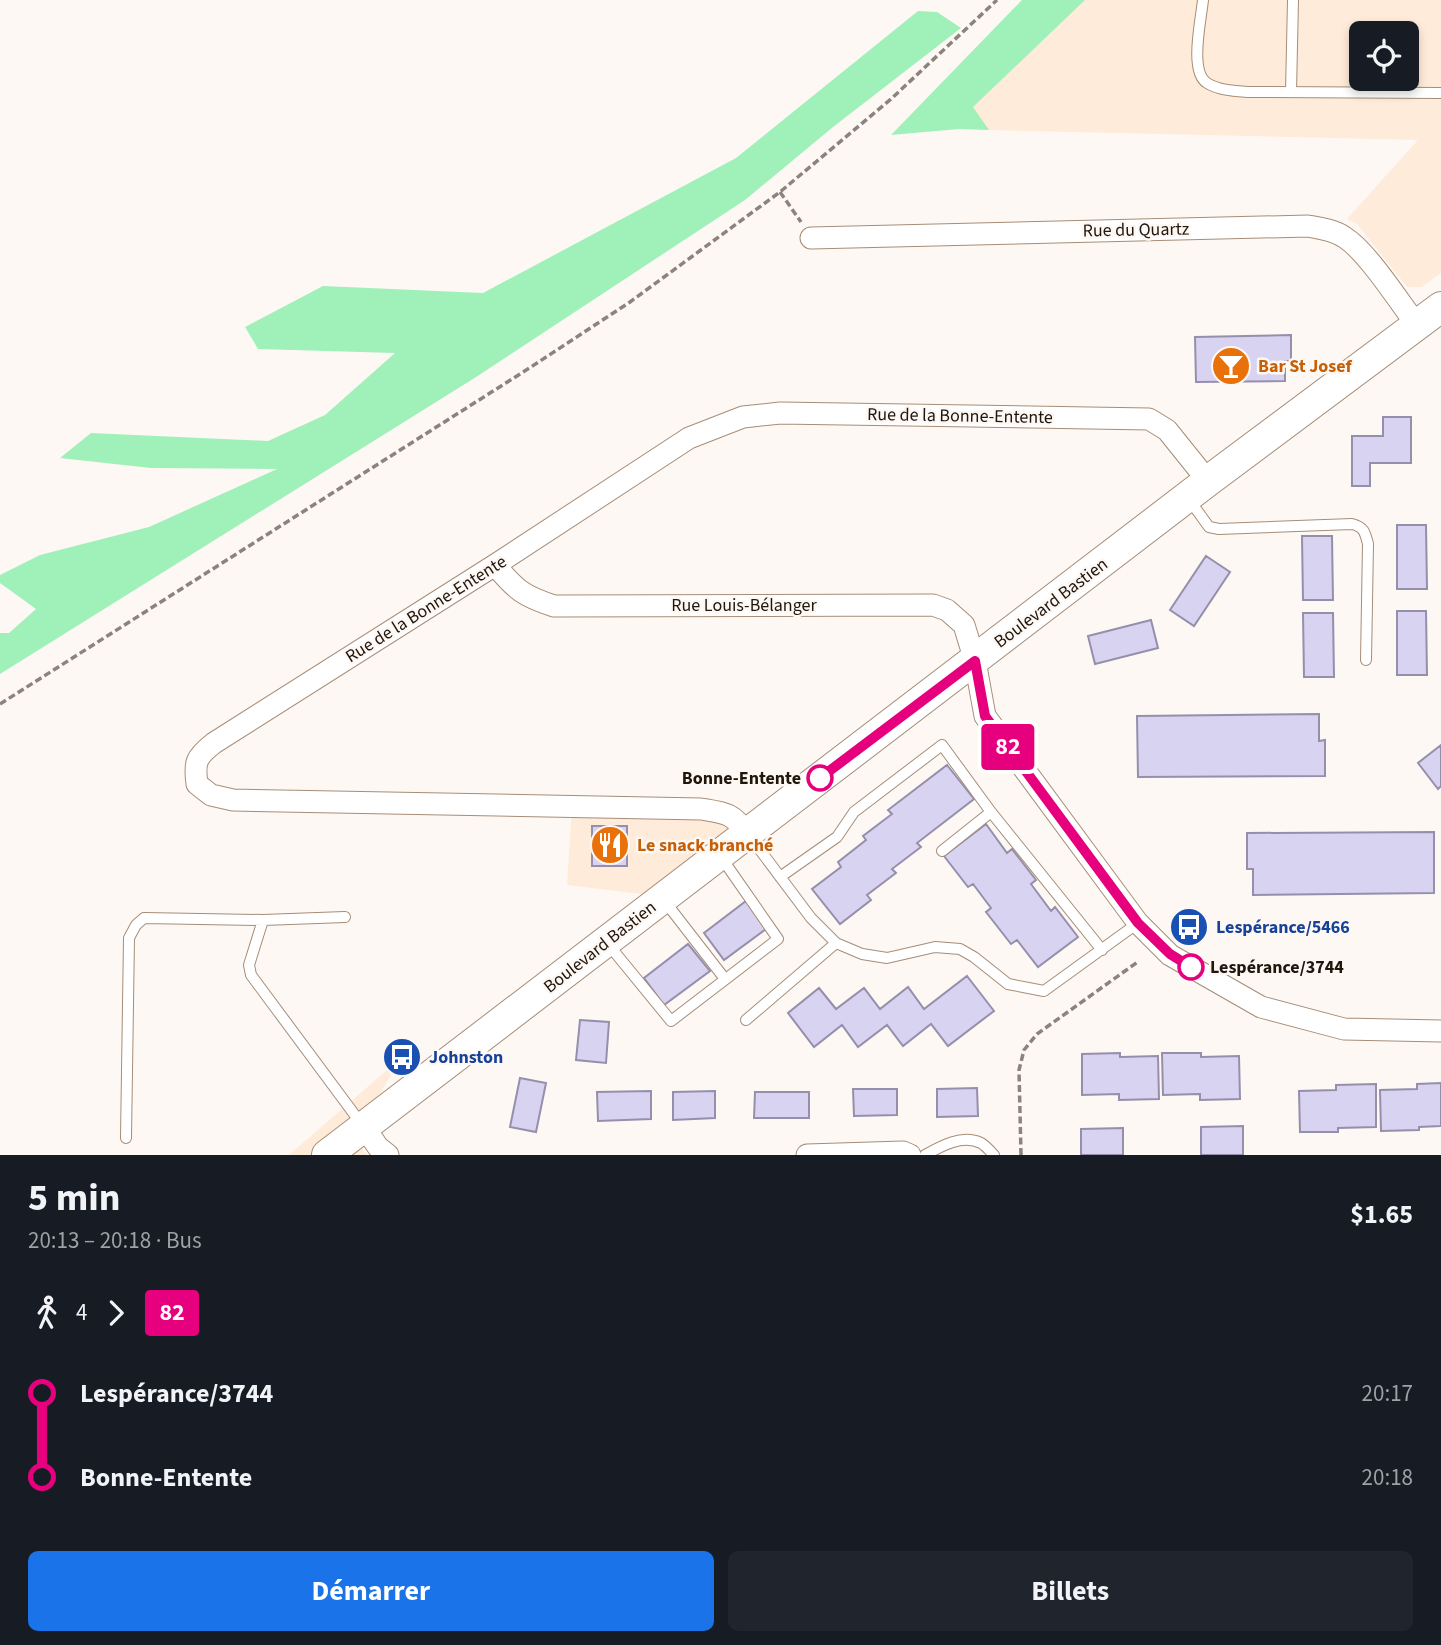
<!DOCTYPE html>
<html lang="fr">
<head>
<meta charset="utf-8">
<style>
  :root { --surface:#171b24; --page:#20242c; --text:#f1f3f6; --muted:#9ea1a6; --accent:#1a73e8 }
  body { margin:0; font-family:"Source Sans 3",sans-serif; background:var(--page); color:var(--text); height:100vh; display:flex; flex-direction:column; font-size:26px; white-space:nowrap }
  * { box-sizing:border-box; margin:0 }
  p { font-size:23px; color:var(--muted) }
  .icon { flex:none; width:38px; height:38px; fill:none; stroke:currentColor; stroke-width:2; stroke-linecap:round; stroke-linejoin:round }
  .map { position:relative; height:1155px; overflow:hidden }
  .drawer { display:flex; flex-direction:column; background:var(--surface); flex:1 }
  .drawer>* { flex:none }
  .badge { padding:0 14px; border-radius:5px; font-size:24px; line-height:46px }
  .buttons { position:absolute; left:1349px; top:21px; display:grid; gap:14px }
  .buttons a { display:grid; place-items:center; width:70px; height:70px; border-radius:10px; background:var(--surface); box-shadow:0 4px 10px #0003; font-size:35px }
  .map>.badge { position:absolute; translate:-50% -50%; box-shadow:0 0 0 4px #fff }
  .legs { display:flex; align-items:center; gap:10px; height:77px; padding:0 28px; font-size:23px }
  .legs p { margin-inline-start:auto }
  .overview { display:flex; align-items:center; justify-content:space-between; height:119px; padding:0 28px }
  h1 { font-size:38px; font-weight:700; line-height:52px }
  .cta { display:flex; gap:14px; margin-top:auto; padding:14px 28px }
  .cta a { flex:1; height:80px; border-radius:10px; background:var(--accent); color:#fff; font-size:28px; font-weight:700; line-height:80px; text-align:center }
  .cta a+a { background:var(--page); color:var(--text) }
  ul { padding:0 28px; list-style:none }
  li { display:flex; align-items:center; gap:24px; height:84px; font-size:26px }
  li i { display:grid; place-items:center; width:10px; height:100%; margin:0 9px; background:currentColor }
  li i::after { content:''; width:18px; height:18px; margin:-9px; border:5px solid; border-radius:50%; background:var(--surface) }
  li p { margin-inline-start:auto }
  li:first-child i { background:linear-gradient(#0000 50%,currentColor 0) }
  li:last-child i { background:linear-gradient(currentColor 50%,#0000 0) }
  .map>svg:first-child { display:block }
  .built { fill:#ffebd9; fill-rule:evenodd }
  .green { fill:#a0f0b9 }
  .building { fill:#d9d3f2; stroke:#958fac; stroke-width:2 }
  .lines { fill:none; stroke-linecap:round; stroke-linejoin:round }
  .service-casing { stroke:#a68d77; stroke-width:12 }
  .minor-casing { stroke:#a68d77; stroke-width:23 }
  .secondary-casing { stroke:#a68d77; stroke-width:32 }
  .path { stroke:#8b847d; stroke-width:3.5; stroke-dasharray:7 3.5; stroke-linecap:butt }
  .service { stroke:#fff; stroke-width:10 }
  .minor { stroke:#fff; stroke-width:21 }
  .secondary { stroke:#fff; stroke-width:30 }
  .line-1-casing { stroke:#fff; stroke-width:16 }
  .line-1 { stroke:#e6007e; stroke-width:10 }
  .stop-1-dot { fill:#fff; stroke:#e6007e; stroke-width:3.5 }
  .labels { text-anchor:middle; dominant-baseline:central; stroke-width:5; stroke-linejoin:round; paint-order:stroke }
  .street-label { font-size:18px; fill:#1f160d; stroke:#fef8f4 }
  .food-label { font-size:18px; font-weight:bold; fill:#c56008; stroke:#fef8f4; text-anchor:start }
  .stop-label { font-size:18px; font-weight:bold; fill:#1f160d; stroke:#fef8f4; text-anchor:end }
  .transit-label { font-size:18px; font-weight:bold; fill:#164399; stroke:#fef8f4; text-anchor:start }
</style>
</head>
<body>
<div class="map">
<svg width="1441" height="1155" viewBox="0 0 1441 1155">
  <rect width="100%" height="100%" fill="#fef8f4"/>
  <path class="built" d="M1085 0H1441V273L1422 287H1407L1357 224 1347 219 1418 140 989 130 972 107ZM1362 33H1407V79H1362Z
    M572 806 701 809 747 834 666 897 567 885Z
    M402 1057 353 1138 367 1155H289Z"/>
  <path class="green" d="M1022 0H1085L973 107 989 130 959 129 891 135Z
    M918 11 937 12 961 28 833 127 745 200 473 379 0 674V633H9L36 609 0 583V575L40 555 149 527 277 469 151 468 60 458 91 433 268 441 325 415 395 353 258 349 245 327 323 286 483 293 736 158Z"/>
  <path class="building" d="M1291 335V361H1285V381L1196 382 1195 337Z
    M1383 417H1411V463H1370V486H1352V436H1383Z
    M1397 525H1426L1427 589H1397Z
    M1302 536H1332L1333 600H1303Z
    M1206 556 1230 572 1194 626 1170 610Z
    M1397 611H1426L1427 675H1397Z
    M1303 613H1333L1334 677H1304Z
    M1151 620 1158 648 1095 664 1088 636Z
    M1319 714V741L1325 740V776L1138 777 1137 716Z
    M1441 745V786L1438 789 1418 763Z
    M947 765 974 799 917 843 921 847 892 869 896 873 867 895 871 900 840 924 812 889 841 867 838 862 866 840 863 836 892 814 888 810Z
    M986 824 1007 853 1012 849 1036 880 1031 884 1051 911 1055 907 1078 937 1038 967 1017 940 1011 944 986 912 991 908 973 884 968 887 944 856Z
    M592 826H627V866H592Z
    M1434 832V893L1253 895V869H1247V833Z
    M746 901 766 929 724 960 704 933Z
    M688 944 710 971 664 1005 644 978Z
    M967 976 994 1011 948 1046 931 1024 903 1046 887 1025 858 1047 842 1025 814 1047 788 1013 819 988 836 1009 864 988 880 1009 908 987 924 1009Z
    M580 1020 609 1022 606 1063 576 1060Z
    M1120 1053V1057L1158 1056 1159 1099 1119 1100V1094L1082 1095V1054Z
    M1162 1053H1201V1057L1239 1056 1240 1099 1200 1100V1094L1163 1095Z
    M520 1078 546 1083 536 1132 510 1127Z
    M1441 1083V1126L1419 1127V1130L1381 1131 1380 1090 1417 1089V1084Z
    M1376 1084V1127L1338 1128V1132H1300L1299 1091 1336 1090V1085Z
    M977 1088 978 1116 937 1117V1089Z
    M853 1089H897V1115L854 1116Z
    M651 1091V1119L598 1121 597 1092Z
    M715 1091V1118L673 1120V1092Z
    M755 1092H809V1118H754Z
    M1243 1126V1155H1201V1127Z
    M1123 1128V1155H1081V1129Z"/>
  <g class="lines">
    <defs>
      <path id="service" d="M1203 0C1201 20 1189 72 1207 83 1220 91 1236 91 1250 92L1441 93
        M1291 92 1293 0
        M1188 498 1209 527 1219 529 1352 524C1364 527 1365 532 1368 544L1366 660
        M748 834 811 918 836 943 862 954 887 958 935 947 960 949 974 957 1008 984 1044 991 1138 923
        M942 851 991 812 1102 950
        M780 877 837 837 854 812 942 745 991 812
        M663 899 725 979
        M345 917 263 920 249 965 251 975 363 1126
        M608 944 671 1021 778 939 721 857
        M746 1020 836 943
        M126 1138 129 938 136 925 144 918 263 920
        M925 1155C941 1146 962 1134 981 1143 986 1146 991 1152 994 1155"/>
      <path id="minor" d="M811 238 1308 226C1320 228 1334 230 1344 237 1367 251 1399 302 1417 325
        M495 565C516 590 523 596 554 606L933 605 947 610 964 625 975 661 985 716 1138 923 1170 955 1261 1007 1344 1029 1441 1031
        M747 834C733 813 726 813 701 809L233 800 211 795 197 784C194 762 196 757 214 743L495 565 689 438 743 417 780 413 1149 419 1167 430 1208 481
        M365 1128 378 1147 388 1155
        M807 1155 903 1152 910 1155"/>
      <path id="secondary" d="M327 1155 1208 481 1441 307"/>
    </defs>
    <use href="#service" class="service-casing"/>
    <use href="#minor" class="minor-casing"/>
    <use href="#secondary" class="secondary-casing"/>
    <path class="path" d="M780 192 801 222
      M0 704 531 367 630 302 780 192 891 99 997 0
      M1021 1155 1019 1070 1024 1050 1037 1034 1139 961"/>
    <use href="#service" class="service"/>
    <use href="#minor" class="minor"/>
    <use href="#secondary" class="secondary"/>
  </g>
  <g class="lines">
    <defs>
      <path id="line-1" d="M820 778 975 661 985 716 1138 923 1170 954 1191 967"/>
    </defs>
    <use href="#line-1" class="line-1-casing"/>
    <use href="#line-1" class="line-1"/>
  </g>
  <defs>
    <symbol id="bar-disc" viewBox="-11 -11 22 22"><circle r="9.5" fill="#e8710a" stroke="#fef8f4"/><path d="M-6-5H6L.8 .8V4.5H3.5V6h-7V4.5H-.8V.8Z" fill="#fff"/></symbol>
    <symbol id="restaurant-disc" viewBox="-11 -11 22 22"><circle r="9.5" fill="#e8710a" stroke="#fef8f4"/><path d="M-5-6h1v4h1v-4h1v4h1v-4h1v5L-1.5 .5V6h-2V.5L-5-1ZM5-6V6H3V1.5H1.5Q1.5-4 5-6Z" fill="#fff"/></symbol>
    <symbol id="bus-disc" viewBox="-11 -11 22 22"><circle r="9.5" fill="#1a4fb4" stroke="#fef8f4"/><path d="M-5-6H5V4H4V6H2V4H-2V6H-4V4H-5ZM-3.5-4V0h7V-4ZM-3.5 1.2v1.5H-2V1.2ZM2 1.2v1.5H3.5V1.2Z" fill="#fff"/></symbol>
  </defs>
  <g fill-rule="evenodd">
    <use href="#bar-disc" x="1209" y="344" width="44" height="44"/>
    <use href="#restaurant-disc" x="588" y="823" width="44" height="44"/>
    <use href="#bus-disc" x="1167" y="905" width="44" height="44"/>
    <use href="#bus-disc" x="380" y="1035" width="44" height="44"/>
  </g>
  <g class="stop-1-dot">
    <circle cx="820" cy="778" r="12"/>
    <circle cx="1191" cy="967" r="12"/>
  </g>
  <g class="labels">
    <g class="street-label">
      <text transform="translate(1136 230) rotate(-1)">Rue du Quartz</text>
      <text transform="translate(960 416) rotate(1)">Rue de la Bonne-Entente</text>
      <text transform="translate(1051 603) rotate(-37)">Boulevard Bastien</text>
      <text x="744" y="605">Rue Louis-Bélanger</text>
      <text transform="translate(426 609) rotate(-32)">Rue de la Bonne-Entente</text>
      <text transform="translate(600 947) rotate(-38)">Boulevard Bastien</text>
    </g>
    <g class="food-label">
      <text x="1258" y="366">Bar St Josef</text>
      <text x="637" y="845">Le snack branché</text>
    </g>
    <g class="stop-label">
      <text x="801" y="778">Bonne-Entente</text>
      <text x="1210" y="967" text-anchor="start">Lespérance/3744</text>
    </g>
    <g class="transit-label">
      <text x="1216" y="927">Lespérance/5466</text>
      <text x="429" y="1057">Johnston</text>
    </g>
  </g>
</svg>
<div class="buttons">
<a><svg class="icon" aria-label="locate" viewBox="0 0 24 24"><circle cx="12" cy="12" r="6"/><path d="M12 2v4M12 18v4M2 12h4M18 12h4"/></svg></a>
</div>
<b class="badge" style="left:1008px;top:747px;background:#e6007e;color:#fff">82</b>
</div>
<section class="drawer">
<div class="overview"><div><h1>5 min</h1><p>20:13 – 20:18 · Bus</p></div><b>$1.65</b></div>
<div class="legs"><svg class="icon" aria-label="walk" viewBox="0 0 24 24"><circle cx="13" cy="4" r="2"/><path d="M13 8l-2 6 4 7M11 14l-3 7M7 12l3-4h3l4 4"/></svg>4<svg class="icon" aria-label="forward" viewBox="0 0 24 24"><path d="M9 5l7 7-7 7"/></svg><b class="badge" style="background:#e6007e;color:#fff">82</b></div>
<ul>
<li><i style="color:#e6007e"></i><b>Lespérance/3744</b><p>20:17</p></li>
<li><i style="color:#e6007e"></i><b>Bonne-Entente</b><p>20:18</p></li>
</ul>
<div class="cta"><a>Démarrer</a><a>Billets</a></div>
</section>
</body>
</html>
